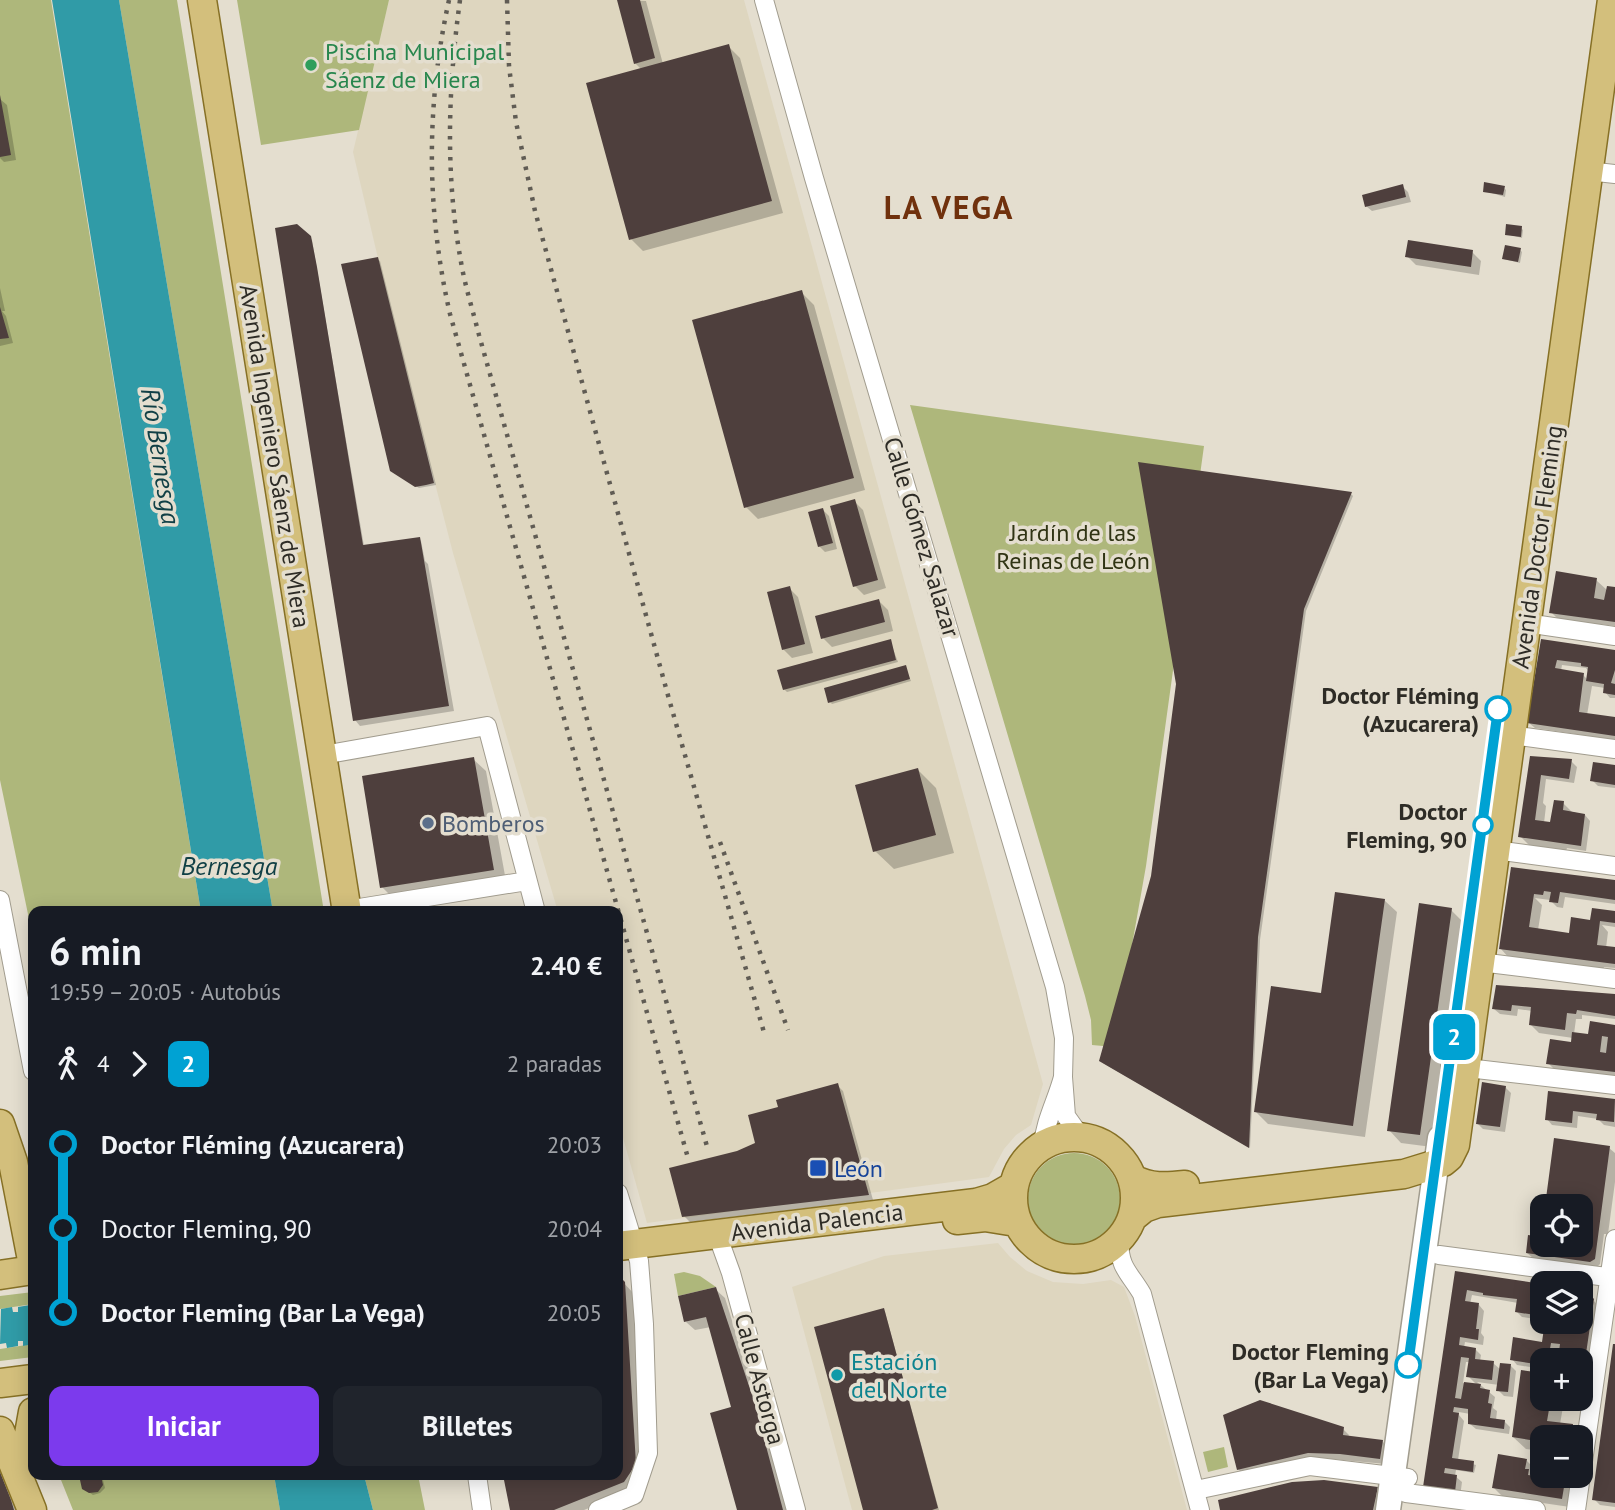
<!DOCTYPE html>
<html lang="es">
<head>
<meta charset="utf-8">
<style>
  :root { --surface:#171b24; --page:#20242c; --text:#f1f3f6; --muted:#9ea1a6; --accent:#7c3aed }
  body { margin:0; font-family:"PT Sans",sans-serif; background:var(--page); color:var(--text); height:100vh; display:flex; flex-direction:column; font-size:26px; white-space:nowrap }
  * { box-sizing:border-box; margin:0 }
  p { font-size:23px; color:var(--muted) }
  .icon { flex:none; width:38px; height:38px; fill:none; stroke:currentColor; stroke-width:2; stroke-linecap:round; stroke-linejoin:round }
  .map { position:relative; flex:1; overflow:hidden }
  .details { position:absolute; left:28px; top:906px; width:595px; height:574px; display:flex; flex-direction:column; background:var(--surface); border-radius:14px; box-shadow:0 4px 18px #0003 }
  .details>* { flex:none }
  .badge { padding:0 14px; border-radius:10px; font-size:24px; line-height:46px }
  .buttons { position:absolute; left:1530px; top:1194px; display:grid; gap:14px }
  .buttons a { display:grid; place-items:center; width:63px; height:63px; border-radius:14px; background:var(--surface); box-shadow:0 4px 18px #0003; font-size:35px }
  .map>.badge { position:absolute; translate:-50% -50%; box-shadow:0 0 0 4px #fff }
  .legs { display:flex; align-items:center; gap:10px; height:77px; padding:0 21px; font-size:23px }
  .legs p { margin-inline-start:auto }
  .overview { display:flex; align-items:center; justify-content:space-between; height:119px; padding:0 21px }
  h1 { font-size:38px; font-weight:700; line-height:52px }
  .primary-button { display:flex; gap:14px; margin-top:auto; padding:14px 21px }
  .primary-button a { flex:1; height:80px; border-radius:14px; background:var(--accent); color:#fff; font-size:28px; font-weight:700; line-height:80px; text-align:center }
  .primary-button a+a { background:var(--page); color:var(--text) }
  ul { padding:0 21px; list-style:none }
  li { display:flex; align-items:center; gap:24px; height:84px; font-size:26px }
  li i { display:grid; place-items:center; width:10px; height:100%; margin:0 9px; background:currentColor }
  li i::after { content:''; width:18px; height:18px; margin:-9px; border:5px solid; border-radius:50%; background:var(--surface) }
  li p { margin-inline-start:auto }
  li:first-child i { background:linear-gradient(#0000 50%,currentColor 0) }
  li:last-child i { background:linear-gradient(currentColor 50%,#0000 0) }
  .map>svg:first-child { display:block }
  .built { fill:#ded6bf }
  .green { fill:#aeb77b }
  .water { fill:#309ba7 }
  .shadow { fill:#0003; fill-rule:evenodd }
  .building { fill:#4e3f3d; fill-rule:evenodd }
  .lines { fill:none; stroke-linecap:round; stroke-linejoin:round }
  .street-casing { stroke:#a19c8e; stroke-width:20 }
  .secondary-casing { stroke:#a19c8e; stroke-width:27 }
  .primary-casing { stroke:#867025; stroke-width:31 }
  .street { stroke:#fff; stroke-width:18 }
  .secondary { stroke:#fff; stroke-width:24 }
  .primary { stroke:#d3bf7c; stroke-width:28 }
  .rail { stroke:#605c54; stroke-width:4.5; stroke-dasharray:3.5 7; stroke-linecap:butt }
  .line-1-casing { stroke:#fff; stroke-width:16 }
  .line-1 { stroke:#00a2d3; stroke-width:10 }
  .leisure-dot { fill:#2e9e5b; stroke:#e4decf; stroke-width:2.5 }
  .stop-1-dot { fill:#fff; stroke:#00a2d3; stroke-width:3.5 }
  .service-dot { fill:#5c6f8a; stroke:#e4decf; stroke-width:2.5 }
  .transit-dot { fill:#1a4fb4; stroke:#e4decf; stroke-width:2.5 }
  .culture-dot { fill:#0f9aa8; stroke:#e4decf; stroke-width:2.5 }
  .labels { text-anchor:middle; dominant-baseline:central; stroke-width:7; stroke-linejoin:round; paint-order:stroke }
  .leisure-label { font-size:24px; fill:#27864d; stroke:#e4decf; text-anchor:start }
  .street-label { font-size:24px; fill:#2e2c26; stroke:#e4decf }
  .park-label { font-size:24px; fill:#303414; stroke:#e4decf }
  .stop-label { font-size:24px; font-weight:bold; fill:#2e2c26; stroke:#e4decf; text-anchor:end }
  .service-label { font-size:24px; fill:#4e5e75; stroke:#e4decf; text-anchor:start }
  .transit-label { font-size:24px; fill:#164399; stroke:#e4decf; text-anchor:start }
  .culture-label { font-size:24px; fill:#0d838f; stroke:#e4decf; text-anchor:start }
  .water-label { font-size:26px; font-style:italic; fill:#114046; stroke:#e4decf }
  .district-label { font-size:32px; font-weight:bold; letter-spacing:2px; fill:#70310d; stroke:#e4decf }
</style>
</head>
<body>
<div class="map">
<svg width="1615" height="1510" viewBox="0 0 1615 1510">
  <rect width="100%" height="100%" fill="#e4decf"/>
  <path class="built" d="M389 0H744L1043 1084 1031 1125 1016 1135 1004 1149 989 1177 647 1223 618 1120V912H558L453 553 389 305 353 152Z
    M998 1243 1010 1257 1027 1271 1053 1282 1083 1284 1111 1280 1124 1287 1135 1316 1187 1510H852L792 1287 884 1256Z"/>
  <path class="green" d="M0 0H51L201 912H33V938L0 780Z
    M119 0H177L324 912H273Z
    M237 0H389L359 130 261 145Z
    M910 405 1204 446 1146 866 1114 1047 1092 1045 1091 1020 1085 996Z
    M1028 1199a46 46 0 1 1 92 0a46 46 0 1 1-92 0Z
    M684 1272 700 1276 716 1287 678 1296 674 1274Z
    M33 1292V1304L0 1309V1296Z
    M33 1344V1357L0 1361V1349Z
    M1224 1447 1228 1467 1208 1472 1203 1452Z
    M59 1475H274L280 1510H73Z
    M364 1475H418L425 1510H373Z"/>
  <path class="water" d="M52 0H119L273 912H201Z
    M30 1305V1310L33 1309V1344L23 1346V1341H18V1346L7 1348 6 1343 0 1344 1 1309 12 1307 13 1312H18V1307Z
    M274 1475H364L373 1510H280Z"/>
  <path class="shadow" d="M619 0 646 1 663 64 728 46 740 58 783 213 643 251 631 239 642 70 635 63Z
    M0 99 7 105 16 160 4 162 0 158Z
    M1402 186 1408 192 1411 202 1372 211 1366 206Z
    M1504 188 1506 190 1505 197 1485 191Z
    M296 226 312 240 364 546 419 539 421 541 425 561 428 564 454 711 360 726 355 720Z
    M1521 228 1523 230 1522 238 1507 234Z
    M1520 250 1522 252 1520 263 1504 259Z
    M1472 252 1481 261 1479 275 1416 265 1407 256Z
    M377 259 380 261 436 485 419 488 394 473Z
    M0 288 5 311H2L6 316 13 343 0 346Z
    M801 292 814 305 865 490 758 519 746 507Z
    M1140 464 1351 494 1353 496 1306 611 1260 940 1250 1148 1103 1063 1152 876 1178 684Z
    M854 501 863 510 886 588 864 595 855 586Z
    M823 510 829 516 837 549 825 552 819 546Z
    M1596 580 1608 591 1615 589V626L1599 624V627L1560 621 1551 612Z
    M789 588 798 597 813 653 792 658 783 649Z
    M879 601 888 610 893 631 832 647 823 638Z
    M890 641 898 662 787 692 784 689Z
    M1542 641 1615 652V698H1610L1605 692V688L1592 686 1587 715 1615 719V740L1535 728 1529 723ZM1562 665 1586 668 1589 672 1588 680 1583 675 1561 671Z
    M905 667 911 681 832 704 830 702Z
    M1531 757 1571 761 1577 767 1574 783 1546 779 1543 803 1546 806 1544 823 1552 824 1563 803 1572 812 1585 815 1590 821 1586 851 1567 848 1566 851 1529 845 1520 836Z
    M473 759 486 771 506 881 394 899 382 887Z
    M1615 767V788L1598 786 1592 780Z
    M918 770 936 788 954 853 894 869 875 851Z
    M1615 883V904L1565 897 1563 908 1557 907 1550 900 1535 898 1542 905 1538 930 1571 935 1615 913V927L1602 925 1608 932 1606 948 1615 949V968L1604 967 1603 970 1509 958 1501 949 1510 891Z
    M1384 900 1397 912 1365 1137 1268 1124 1256 1112 1323 995Z
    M1451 910 1463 922 1432 1147 1401 1143 1389 1130Z
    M1497 987 1615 996V1019L1582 1015V1019H1576L1574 1034 1593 1036 1615 1026V1079L1554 1069 1548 1063 1572 1044 1573 1038 1539 1033 1530 1024 1532 1011 1518 1009 1517 1016 1500 1014 1494 1009Z
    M837 1085 843 1091 873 1200 690 1222 684 1216 737 1152 757 1144 780 1109Z
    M1505 1087 1511 1093 1505 1132 1483 1129 1477 1123Z
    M1550 1093 1615 1101V1127L1604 1125 1598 1119 1578 1116 1577 1128 1552 1125 1547 1119Z
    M1609 1148 1615 1153V1182L1608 1234H1604L1600 1264 1597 1267 1533 1258 1527 1253 1542 1244H1580Z
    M1457 1273 1542 1285V1320L1522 1317 1517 1312 1518 1303 1472 1295 1470 1304 1479 1305 1484 1311 1481 1333 1484 1337 1483 1345 1465 1342 1464 1348 1476 1350 1481 1355 1480 1361 1493 1363 1501 1370 1511 1366 1516 1371 1513 1397 1504 1396 1498 1390 1499 1385 1477 1382 1495 1397 1493 1408 1497 1411 1496 1420 1504 1421 1510 1427 1509 1434 1476 1429 1470 1424V1414L1459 1412V1415L1464 1421 1458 1460 1476 1465 1474 1473 1456 1470 1455 1476 1462 1482 1460 1497 1431 1492ZM1466 1362H1470L1468 1376 1477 1385 1463 1383Z
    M620 1279 636 1296 648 1477 602 1503 584 1510H511L618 1475V1280Z
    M715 1289 725 1298 791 1510H738L735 1408 711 1327 695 1330 686 1322Z
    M1594 1301 1602 1310 1591 1411 1563 1407 1560 1424 1573 1426 1585 1438 1542 1437V1451L1526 1449 1513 1437 1542 1398H1580V1360L1556 1350 1554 1360H1542V1369L1517 1365 1512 1359 1547 1344 1580 1321Z
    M883 1310 885 1312 939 1510H865Z
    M1615 1345V1507L1600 1505 1594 1499Z
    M1343 1429 1349 1435 1348 1437 1382 1441 1388 1447 1386 1464 1320 1458 1319 1465 1250 1481 1238 1469Z
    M0 1447 25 1510H0Z
    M1542 1456V1474L1535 1468 1534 1476 1545 1479V1475H1576L1570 1507 1503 1497 1494 1488 1526 1460 1532 1466Z
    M86 1475H97L103 1480 105 1488 100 1493 93 1495 87 1491Z
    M1377 1489 1383 1495 1380 1510H1222Z"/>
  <path class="building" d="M617 0H640L655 58 634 64Z
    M729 44 772 201 629 240 586 83Z
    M0 95 11 155 0 157Z
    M1484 182 1505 186 1503 195 1483 192Z
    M1403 184 1406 197 1365 207 1362 195Z
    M297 224 311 236 317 267 363 545 420 537 449 706 353 721 275 228Z
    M1506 224 1522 226 1521 237 1505 235Z
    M1408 240 1473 250 1471 267 1405 257Z
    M1505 245 1521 248 1518 262 1502 259Z
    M378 257 434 483 426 485 415 487 390 471 341 264Z
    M802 290 854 478 744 508 692 320Z
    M0 307 9 338 0 339Z
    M1138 462 1352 492 1304 609 1258 937 1249 1148 1099 1061 1151 876 1176 684Z
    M855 499 878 580 853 587 830 506Z
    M823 508 833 543 818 547 808 512Z
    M1556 571 1597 578 1594 598 1604 600 1607 586 1615 587V622L1549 613Z
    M790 586 805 644 782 650 767 592Z
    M879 599 885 622 821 639 815 616Z
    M891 639 896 660 783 690 777 670Z
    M1541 639 1615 650V670L1611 683 1615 684V695L1603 693 1604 684 1586 681 1588 667 1581 666V663L1557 660 1555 668 1584 673 1579 712 1615 717V736L1527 723Z
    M906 665 910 679 828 703 824 688Z
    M1530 756 1572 759 1569 779 1541 775 1535 820 1550 822 1554 800 1564 801 1563 810 1585 814 1581 846 1518 837Z
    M474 757 494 870 380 888 362 776Z
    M1593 762 1615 765V785L1590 781Z
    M918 768 936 835 873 852 855 785Z
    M1511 867 1615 880V900L1560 892 1558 903 1549 902 1551 892 1544 891 1543 895 1534 894 1529 927 1569 933 1571 917 1590 920 1592 908 1615 911V923L1600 921 1597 945 1615 947V964L1499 949Z
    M1335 892 1385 899 1353 1126 1254 1112 1271 986 1321 993Z
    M1419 903 1452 908 1420 1135 1387 1131Z
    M1496 985 1615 994V1016L1577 1010 1576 1014 1567 1013 1565 1030 1529 1025 1531 1007 1512 1005 1511 1011 1492 1009Z
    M1590 1021 1615 1025V1072L1546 1064 1550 1039 1571 1042 1572 1032 1588 1034ZM1602 1036 1608 1037 1606 1053 1600 1052Z
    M1482 1082 1506 1086 1500 1127 1476 1124Z
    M838 1083 869 1195 682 1217 669 1168 737 1151 755 1143 748 1115 778 1107 776 1100Z
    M1548 1091 1615 1099 1614 1122 1596 1120 1597 1114 1573 1111 1572 1123 1545 1120Z
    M1554 1138 1610 1146 1595 1259 1590 1262 1526 1253 1528 1235 1542 1237V1244H1580V1206H1545Z
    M1455 1271 1542 1284V1316L1515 1312 1517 1299 1483 1295V1293L1467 1290 1465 1301 1479 1303 1476 1329H1479L1478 1340 1460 1337 1459 1345 1476 1348 1475 1359 1494 1361 1492 1380 1466 1377 1469 1358 1461 1357 1455 1398 1461 1399 1464 1382 1481 1384 1480 1388 1490 1390 1488 1403 1492 1404 1490 1418 1505 1420 1504 1429 1468 1424V1409L1454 1407 1453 1412 1459 1413 1452 1458 1474 1461 1473 1472 1445 1468 1444 1473 1457 1475 1455 1492 1423 1487Z
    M618 1278H621L625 1282 636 1464 624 1482 554 1510H510L503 1475H618Z
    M716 1287 754 1401 783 1510H737L710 1413 731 1407 706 1317 684 1322 678 1296Z
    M1580 1289H1585L1594 1299 1582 1381 1580 1360H1558L1560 1344 1551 1343 1548 1360H1542V1365L1510 1360 1513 1337 1542 1342 1545 1321H1580Z
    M884 1308 938 1508 932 1510H863L814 1327Z
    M1613 1344H1615V1503L1592 1500Z
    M1500 1363 1511 1364 1508 1392 1496 1391Z
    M1521 1370 1542 1373V1398H1551L1547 1421 1573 1424 1572 1437H1542V1442L1512 1437Z
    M1260 1400 1344 1427 1343 1435 1383 1440 1380 1459 1340 1454 1308 1453 1237 1470 1223 1415Z
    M1532 1453 1542 1455V1467L1530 1466Z
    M1498 1454 1527 1459 1525 1469H1529L1528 1475 1543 1477V1475H1566L1562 1499 1492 1488Z
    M0 1472 11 1500 14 1510H0Z
    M84 1475 101 1476 103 1485 98 1492 89 1493 82 1489 80 1480Z
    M1324 1480 1378 1487 1373 1510H1220L1218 1500 1292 1482Z"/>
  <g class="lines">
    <defs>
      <path id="street" d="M764 0 814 178 1055 987 1064 1038 1063 1077
        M1588 171 1615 174
        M1526 623 1615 636
        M1511 735 1615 749
        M323 755 487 726 536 912
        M1495 850 1615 866
        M0 900 33 1071
        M347 910 527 881
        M1480 962 1615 979
        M1450 1066 1615 1085
        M1043 1145C1045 1121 1057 1100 1063 1077L1066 1116 1081 1137
        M717 1234 731 1273 796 1510
        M1119 1242C1120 1269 1129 1272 1142 1294L1200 1510
        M1439 1255 1615 1278
        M477 1475 482 1510
        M1196 1490 1310 1466 1408 1478
        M1406 1493 1536 1510
        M598 1510 634 1495 648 1453 644 1324 639 1261 618 1193
        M1576 1510 1615 1239"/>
      <path id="secondary" d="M1388 1510 1440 1138"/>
      <path id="primary" d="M202 0 347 912
        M0 1124 13 1162 33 1265
        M1013 1198a61 61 0 1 1 122 0a61 61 0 1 1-122 0Z
        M1133 1179C1151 1188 1165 1187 1185 1185
        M1133 1217 1144 1208 1158 1203 1404 1174 1443 1162 1449 1157 1455 1145 1612 0
        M957 1220 985 1217 1016 1222
        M618 1246 976 1203 993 1198 1014 1186
        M0 1275 33 1270
        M0 1383 33 1379
        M33 1412 28 1440 33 1462
        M0 1431 32 1510"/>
    </defs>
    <use href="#street" class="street-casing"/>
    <use href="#secondary" class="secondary-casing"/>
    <use href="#primary" class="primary-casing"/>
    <use href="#street" class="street"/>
    <use href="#secondary" class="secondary"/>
    <use href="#primary" class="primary"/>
    <path class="rail" d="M449 0C426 105 426 209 450 314L688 1158
      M460 0C448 88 445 174 461 262 465 286 473 311 479 335L708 1150
      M507 0 509 66 516 122 535 211 669 699 765 1036
      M720 842 788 1030"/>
  </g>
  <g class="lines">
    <defs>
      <path id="line-1" d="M1408 1365 1498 709"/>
    </defs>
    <use href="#line-1" class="line-1-casing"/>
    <use href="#line-1" class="line-1"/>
  </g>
  <circle class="leisure-dot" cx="311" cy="65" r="7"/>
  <g class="stop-1-dot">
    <circle cx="1498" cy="709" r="12"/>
    <circle cx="1483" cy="825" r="9"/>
    <circle cx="1408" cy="1365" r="12"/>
  </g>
  <circle class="service-dot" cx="428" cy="823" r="7"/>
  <rect class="transit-dot" x="809" y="1159" width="18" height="18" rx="3.5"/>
  <circle class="culture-dot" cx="837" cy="1375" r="7"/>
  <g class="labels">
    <g class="leisure-label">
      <text x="325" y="51">Piscina Municipal<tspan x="325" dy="28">Sáenz de Miera</tspan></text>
    </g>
    <g class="street-label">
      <text transform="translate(275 456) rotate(81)">Avenida Ingeniero Sáenz de Miera</text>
      <text transform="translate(922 537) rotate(73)">Calle Gómez Salazar</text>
      <text transform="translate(1537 547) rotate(-82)">Avenida Doctor Fleming</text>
      <text transform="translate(817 1222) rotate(-7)">Avenida Palencia</text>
      <text transform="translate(760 1379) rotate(75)">Calle Astorga</text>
    </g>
    <g class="park-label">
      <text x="1073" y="532">Jardín de las<tspan x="1073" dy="28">Reinas de León</tspan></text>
    </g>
    <g class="stop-label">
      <text x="1479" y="695">Doctor Fléming<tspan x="1479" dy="28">(Azucarera)</tspan></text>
      <text x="1467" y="811">Doctor<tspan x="1467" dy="28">Fleming, 90</tspan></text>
      <text x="1389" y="1351">Doctor Fleming<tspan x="1389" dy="28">(Bar La Vega)</tspan></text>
    </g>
    <g class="service-label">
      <text x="442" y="823">Bomberos</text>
    </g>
    <g class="transit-label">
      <text x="834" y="1168">León</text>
    </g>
    <g class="culture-label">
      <text x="851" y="1361">Estación<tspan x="851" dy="28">del Norte</tspan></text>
    </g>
    <g class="water-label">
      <text transform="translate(161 456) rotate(81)">Río Bernesga</text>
      <text x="229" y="865">Bernesga</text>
    </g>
    <g class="district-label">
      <text x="949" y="207">LA VEGA</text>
    </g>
  </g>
</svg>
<div class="buttons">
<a><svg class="icon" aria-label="locate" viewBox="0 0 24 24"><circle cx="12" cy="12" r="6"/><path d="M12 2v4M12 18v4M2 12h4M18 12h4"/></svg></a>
<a><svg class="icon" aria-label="layers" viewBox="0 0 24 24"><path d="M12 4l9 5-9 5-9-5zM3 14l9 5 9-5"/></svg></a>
<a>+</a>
<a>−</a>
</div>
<b class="badge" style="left:1454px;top:1037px;background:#00a2d3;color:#fff">2</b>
<section class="details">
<div class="overview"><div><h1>6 min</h1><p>19:59 – 20:05 · Autobús</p></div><b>2.40 €</b></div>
<div class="legs"><svg class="icon" aria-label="walk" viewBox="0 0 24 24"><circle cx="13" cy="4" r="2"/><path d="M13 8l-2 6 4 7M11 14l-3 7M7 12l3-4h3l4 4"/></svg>4<svg class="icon" aria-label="forward" viewBox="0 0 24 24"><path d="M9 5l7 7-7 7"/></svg><b class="badge" style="background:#00a2d3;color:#fff">2</b><p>2 paradas</p></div>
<ul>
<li><i style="color:#00a2d3"></i><b>Doctor Fléming (Azucarera)</b><p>20:03</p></li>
<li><i style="color:#00a2d3"></i><span>Doctor Fleming, 90</span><p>20:04</p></li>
<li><i style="color:#00a2d3"></i><b>Doctor Fleming (Bar La Vega)</b><p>20:05</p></li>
</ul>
<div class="primary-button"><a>Iniciar</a><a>Billetes</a></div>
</section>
</div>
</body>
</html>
